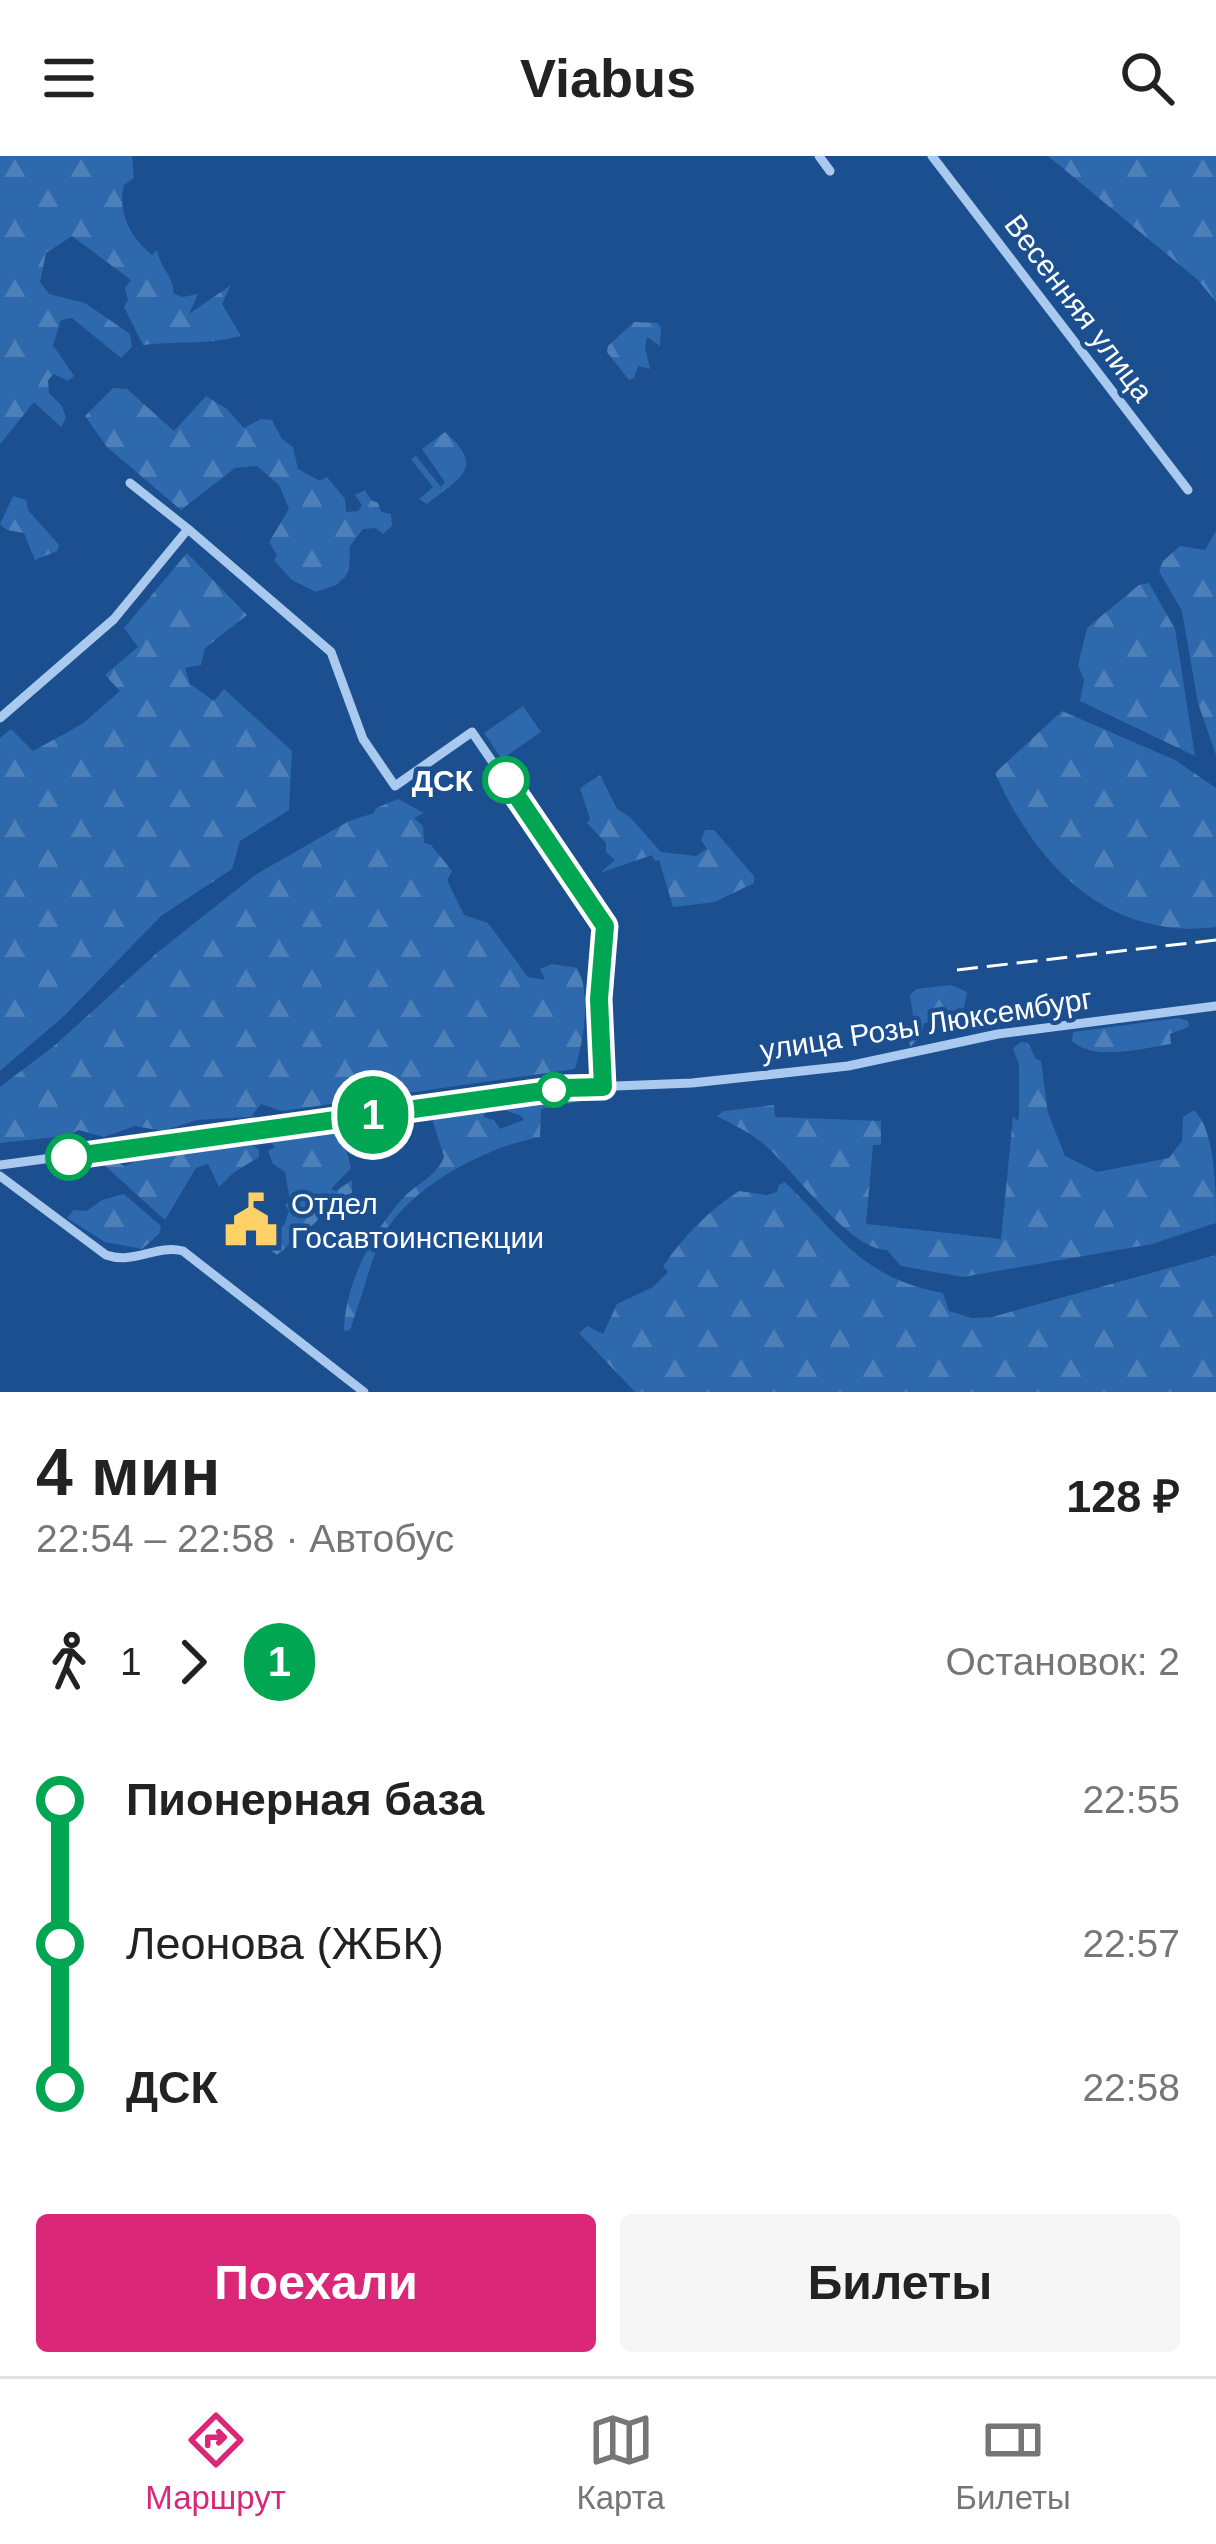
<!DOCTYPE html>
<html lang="ru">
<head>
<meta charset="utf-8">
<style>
  :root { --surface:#fff; --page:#f6f6f6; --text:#222; --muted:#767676; --line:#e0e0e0; --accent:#db2777 }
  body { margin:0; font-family:Arial,sans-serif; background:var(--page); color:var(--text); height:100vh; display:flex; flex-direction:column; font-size:45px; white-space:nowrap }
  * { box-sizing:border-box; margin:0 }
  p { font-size:39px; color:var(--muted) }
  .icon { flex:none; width:66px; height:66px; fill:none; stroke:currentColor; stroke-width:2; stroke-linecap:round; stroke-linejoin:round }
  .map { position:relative; height:1236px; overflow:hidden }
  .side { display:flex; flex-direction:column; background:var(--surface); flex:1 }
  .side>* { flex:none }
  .badge { padding:0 24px; border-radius:39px; font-size:42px; line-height:78px }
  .map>.badge { position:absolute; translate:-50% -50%; box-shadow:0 0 0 6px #fff }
  .legs { display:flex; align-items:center; gap:18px; height:132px; padding:0 36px; font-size:39px }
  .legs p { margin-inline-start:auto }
  .headline { display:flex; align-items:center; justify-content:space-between; height:204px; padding:0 36px }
  h1 { font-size:66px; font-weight:700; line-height:90px }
  .primary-button { display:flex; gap:24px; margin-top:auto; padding:24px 36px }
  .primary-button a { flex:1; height:138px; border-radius:12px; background:var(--accent); color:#fff; font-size:48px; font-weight:700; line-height:138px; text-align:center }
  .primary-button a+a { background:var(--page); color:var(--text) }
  ul { padding:0 36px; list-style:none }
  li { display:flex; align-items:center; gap:42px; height:144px; font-size:45px }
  li i { display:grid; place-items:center; width:18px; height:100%; margin:0 15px; background:currentColor }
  li i::after { content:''; width:30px; height:30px; margin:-15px; border:9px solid; border-radius:50%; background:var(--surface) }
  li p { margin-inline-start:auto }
  li:first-child i { background:linear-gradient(#0000 50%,currentColor 0) }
  li:last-child i { background:linear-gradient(currentColor 50%,#0000 0) }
  header { display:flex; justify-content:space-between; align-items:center; height:156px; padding:0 36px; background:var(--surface); font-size:54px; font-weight:700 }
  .tab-bar { display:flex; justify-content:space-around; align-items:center; height:168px; border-top:3px solid var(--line); background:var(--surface); font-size:33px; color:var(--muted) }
  .tab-bar a { display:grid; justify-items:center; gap:6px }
  .tab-bar .current { color:var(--accent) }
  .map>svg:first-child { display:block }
  .green { fill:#2e69ad }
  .forest { fill:url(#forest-firs) }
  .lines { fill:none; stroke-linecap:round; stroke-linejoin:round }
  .minor { stroke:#a9c9ee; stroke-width:9 }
  .rail { stroke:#fff; stroke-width:3; stroke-dasharray:21 9; stroke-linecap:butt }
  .line-1-casing { stroke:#fff; stroke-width:27 }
  .line-1 { stroke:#00a651; stroke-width:18 }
  .stop-1-dot { fill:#fff; stroke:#00a651; stroke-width:6 }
  .labels { text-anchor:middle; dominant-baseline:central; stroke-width:9; stroke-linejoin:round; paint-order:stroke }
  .street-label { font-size:30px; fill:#fff; stroke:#1b4f8f }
  .stop-label { font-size:30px; font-weight:bold; fill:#fff; stroke:#1b4f8f; text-anchor:end }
  .poi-label { font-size:30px; fill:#fff; stroke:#1b4f8f; text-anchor:start }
</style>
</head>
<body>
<header><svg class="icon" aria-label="menu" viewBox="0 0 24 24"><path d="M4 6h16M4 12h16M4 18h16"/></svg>Viabus<svg class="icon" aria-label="search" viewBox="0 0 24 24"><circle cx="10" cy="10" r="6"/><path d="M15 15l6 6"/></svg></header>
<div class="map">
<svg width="1216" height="1236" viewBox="0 0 1216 1236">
  <defs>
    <pattern id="forest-firs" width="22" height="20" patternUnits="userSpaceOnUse" patternTransform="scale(3)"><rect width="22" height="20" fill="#2e69ad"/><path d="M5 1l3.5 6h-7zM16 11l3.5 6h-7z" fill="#4d80b9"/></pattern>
  </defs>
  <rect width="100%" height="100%" fill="#1b4f8f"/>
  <path class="green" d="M523 550 541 576 502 603 484 577Z"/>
  <path class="forest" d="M0 0H132L134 22 124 29C117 57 131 82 152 99L157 94C160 112 173 119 174 138L183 141 198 138 189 158 231 129 222 148 241 180C209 189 176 185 143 189L124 151 128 144 125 132 131 124 72 80 46 97 40 126 49 138 85 147 130 178 132 191 121 202 72 162 61 164 53 189 74 220 68 225 54 218 48 224 49 237 62 250 66 262 61 271 34 246 0 288Z
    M1048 0H1216V146L1198 124Z
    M634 166 657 167 661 171 660 190 647 181 645 191 650 213 638 210 634 222 629 224 607 196 608 190Z
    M113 232 127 233 174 275 206 240 227 253 244 272 261 263 272 264 282 283 293 291 298 313 320 325 327 321 345 343 346 356 358 355 362 349 355 339 365 334 371 344 378 347 381 356 391 358 392 370 383 378 376 372 363 373 350 390 349 414 345 421 336 429 316 436 292 424 274 404 277 399 269 386 289 353 279 329 257 310 235 312 181 354 107 291 85 260Z
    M445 276C487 312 459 322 427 348L419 343 433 331 411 303 416 300 441 331 445 326 422 293Z
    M13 340 26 344 28 354 59 389 57 395 35 404 24 377 7 374 0 368Z
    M1216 375V599L1198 547 1182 455 1159 415 1163 405 1180 390 1205 394Z
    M187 397 247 459 205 492 201 509 185 512 190 528 214 545 224 533 292 595 289 654 240 685 232 713 161 760 64 860 0 915V582L11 573 33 595 82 568 120 535 105 519 138 491 124 472Z
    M1149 427 1175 473 1195 600 1080 545 1084 524 1078 509 1087 472 1139 429Z
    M1062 555 1175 604 1216 632V771C1108 785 1036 709 995 617Z
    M600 619 617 653 630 661 661 696 696 700 707 693 701 684 705 674H714L754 720V727L715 746 673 751 659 704 655 705 652 699 600 717 615 704 606 696V687L587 667 590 663 580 632Z
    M398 643 424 657 414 662 423 670 424 687 431 689 452 715 447 724 464 759 488 767 528 821 545 824 540 813 552 808 577 812C592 836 583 887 575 913L282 955 261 948 251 961 197 964 163 975 135 970 104 981 79 974 66 980 0 987V931L54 890 158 796 255 719 349 665 374 657 376 652Z
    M951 829 967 836 963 857 955 865 924 867 921 881 910 891 908 874 915 872 910 839 917 833Z
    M1179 862 1188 865 1189 871 1170 878 1171 888C1143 892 1094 906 1072 885L1073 876Z
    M1021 886 1028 887 1036 903 1041 905 1048 957 1065 1000 1097 1016 1169 1002 1182 985 1183 961 1194 954C1216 975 1216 1036 1216 1067L1152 1088 963 1121 901 1110 887 1094C850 1094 795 1016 766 990 752 977 733 969 717 960L724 955 774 949 775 961 881 965V989H873L866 1068 1001 1083 1013 961 1018 965 1019 959V909L1013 892Z
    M579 940V945L541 953 540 981C485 991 405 1033 381 1084 368 1112 361 1145 350 1174L344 1175C344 1130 374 1072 405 1040 419 1027 437 1019 444 1001L432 962 485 952 484 961 494 964 500 973 524 964 520 959 503 954 502 949Z
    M341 975 351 1012 331 1033 336 1035 352 1024V1037L333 1043 316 1066 277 1099 266 1090 268 1084 264 1080 271 1081 284 1069 289 1055 285 1049 290 1045 285 1016 273 1008 268 995 275 991 268 983Z
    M252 988 259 994V1001L233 1017 219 1031 208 1008 196 1012 165 1064 103 1008 113 1005 125 1010 154 997Z
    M785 1026C840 1080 862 1122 943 1137L949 1155 972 1162 992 1161 1216 1099V1236H635L579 1177 587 1170 603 1178 617 1148 653 1131 668 1116 663 1110C684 1080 708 1055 739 1035L767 1039 777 1036 779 1029Z
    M124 1038 161 1070 159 1078 142 1093 105 1086 67 1062 74 1054 87 1055 102 1044Z"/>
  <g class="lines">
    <path class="minor" d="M819 0 830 15
      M932 0 1188 334
      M188 373 331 496 363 583 395 630 472 576 605 770 599 843 603 931
      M0 562 114 463 188 373 130 327
      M0 1009 565 932 692 927 848 910 998 878 1216 850
      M0 1020 106 1099C134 1109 156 1088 183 1095L364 1236"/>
    <path class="rail" d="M957 814 1216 784"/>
  </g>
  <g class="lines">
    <defs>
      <path id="line-1" d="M69 1001 565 932 603 931 599 843 605 770 506 624"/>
    </defs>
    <use href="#line-1" class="line-1-casing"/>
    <use href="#line-1" class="line-1"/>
  </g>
  <defs>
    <symbol id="civic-bare" viewBox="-9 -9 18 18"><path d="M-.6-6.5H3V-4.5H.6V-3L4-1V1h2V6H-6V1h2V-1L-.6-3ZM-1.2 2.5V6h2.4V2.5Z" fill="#ffd166" stroke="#1b4f8f" stroke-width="2.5" paint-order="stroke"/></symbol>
  </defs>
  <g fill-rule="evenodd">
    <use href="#civic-bare" x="213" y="1026" width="76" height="76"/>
  </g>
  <g class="stop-1-dot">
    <circle cx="506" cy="624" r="21"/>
    <circle cx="554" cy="934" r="15"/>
    <circle cx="69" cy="1001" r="21"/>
  </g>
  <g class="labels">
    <g class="street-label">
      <text transform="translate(1079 152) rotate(53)">Весенняя улица</text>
      <text transform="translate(926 868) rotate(-9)">улица Розы Люксембург</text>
    </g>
    <g class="stop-label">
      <text x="473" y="624">ДСК</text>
    </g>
    <g class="poi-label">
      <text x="291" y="1047">Отдел<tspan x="291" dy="34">Госавтоинспекции</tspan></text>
    </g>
  </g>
</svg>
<b class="badge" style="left:373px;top:959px;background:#00a651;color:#fff">1</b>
</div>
<section class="side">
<div class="headline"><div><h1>4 мин</h1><p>22:54 – 22:58 · Автобус</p></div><b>128 ₽</b></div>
<div class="legs"><svg class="icon" aria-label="walk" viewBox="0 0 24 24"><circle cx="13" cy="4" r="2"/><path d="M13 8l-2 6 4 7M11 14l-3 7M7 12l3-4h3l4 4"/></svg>1<svg class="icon" aria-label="forward" viewBox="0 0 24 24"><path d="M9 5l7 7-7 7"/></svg><b class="badge" style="background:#00a651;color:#fff">1</b><p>Остановок: 2</p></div>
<ul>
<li><i style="color:#00a651"></i><b>Пионерная база</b><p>22:55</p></li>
<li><i style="color:#00a651"></i><span>Леонова (ЖБК)</span><p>22:57</p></li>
<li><i style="color:#00a651"></i><b>ДСК</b><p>22:58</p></li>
</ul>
<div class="primary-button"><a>Поехали</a><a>Билеты</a></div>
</section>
<nav class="tab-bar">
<a class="current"><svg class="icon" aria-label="directions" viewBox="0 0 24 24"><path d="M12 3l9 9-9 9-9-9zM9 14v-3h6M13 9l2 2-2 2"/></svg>Маршрут</a>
<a><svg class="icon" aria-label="map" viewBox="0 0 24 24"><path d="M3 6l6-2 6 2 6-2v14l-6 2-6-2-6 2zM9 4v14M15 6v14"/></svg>Карта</a>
<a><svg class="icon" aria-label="tickets" viewBox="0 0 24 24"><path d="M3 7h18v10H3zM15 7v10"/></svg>Билеты</a>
</nav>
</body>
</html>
